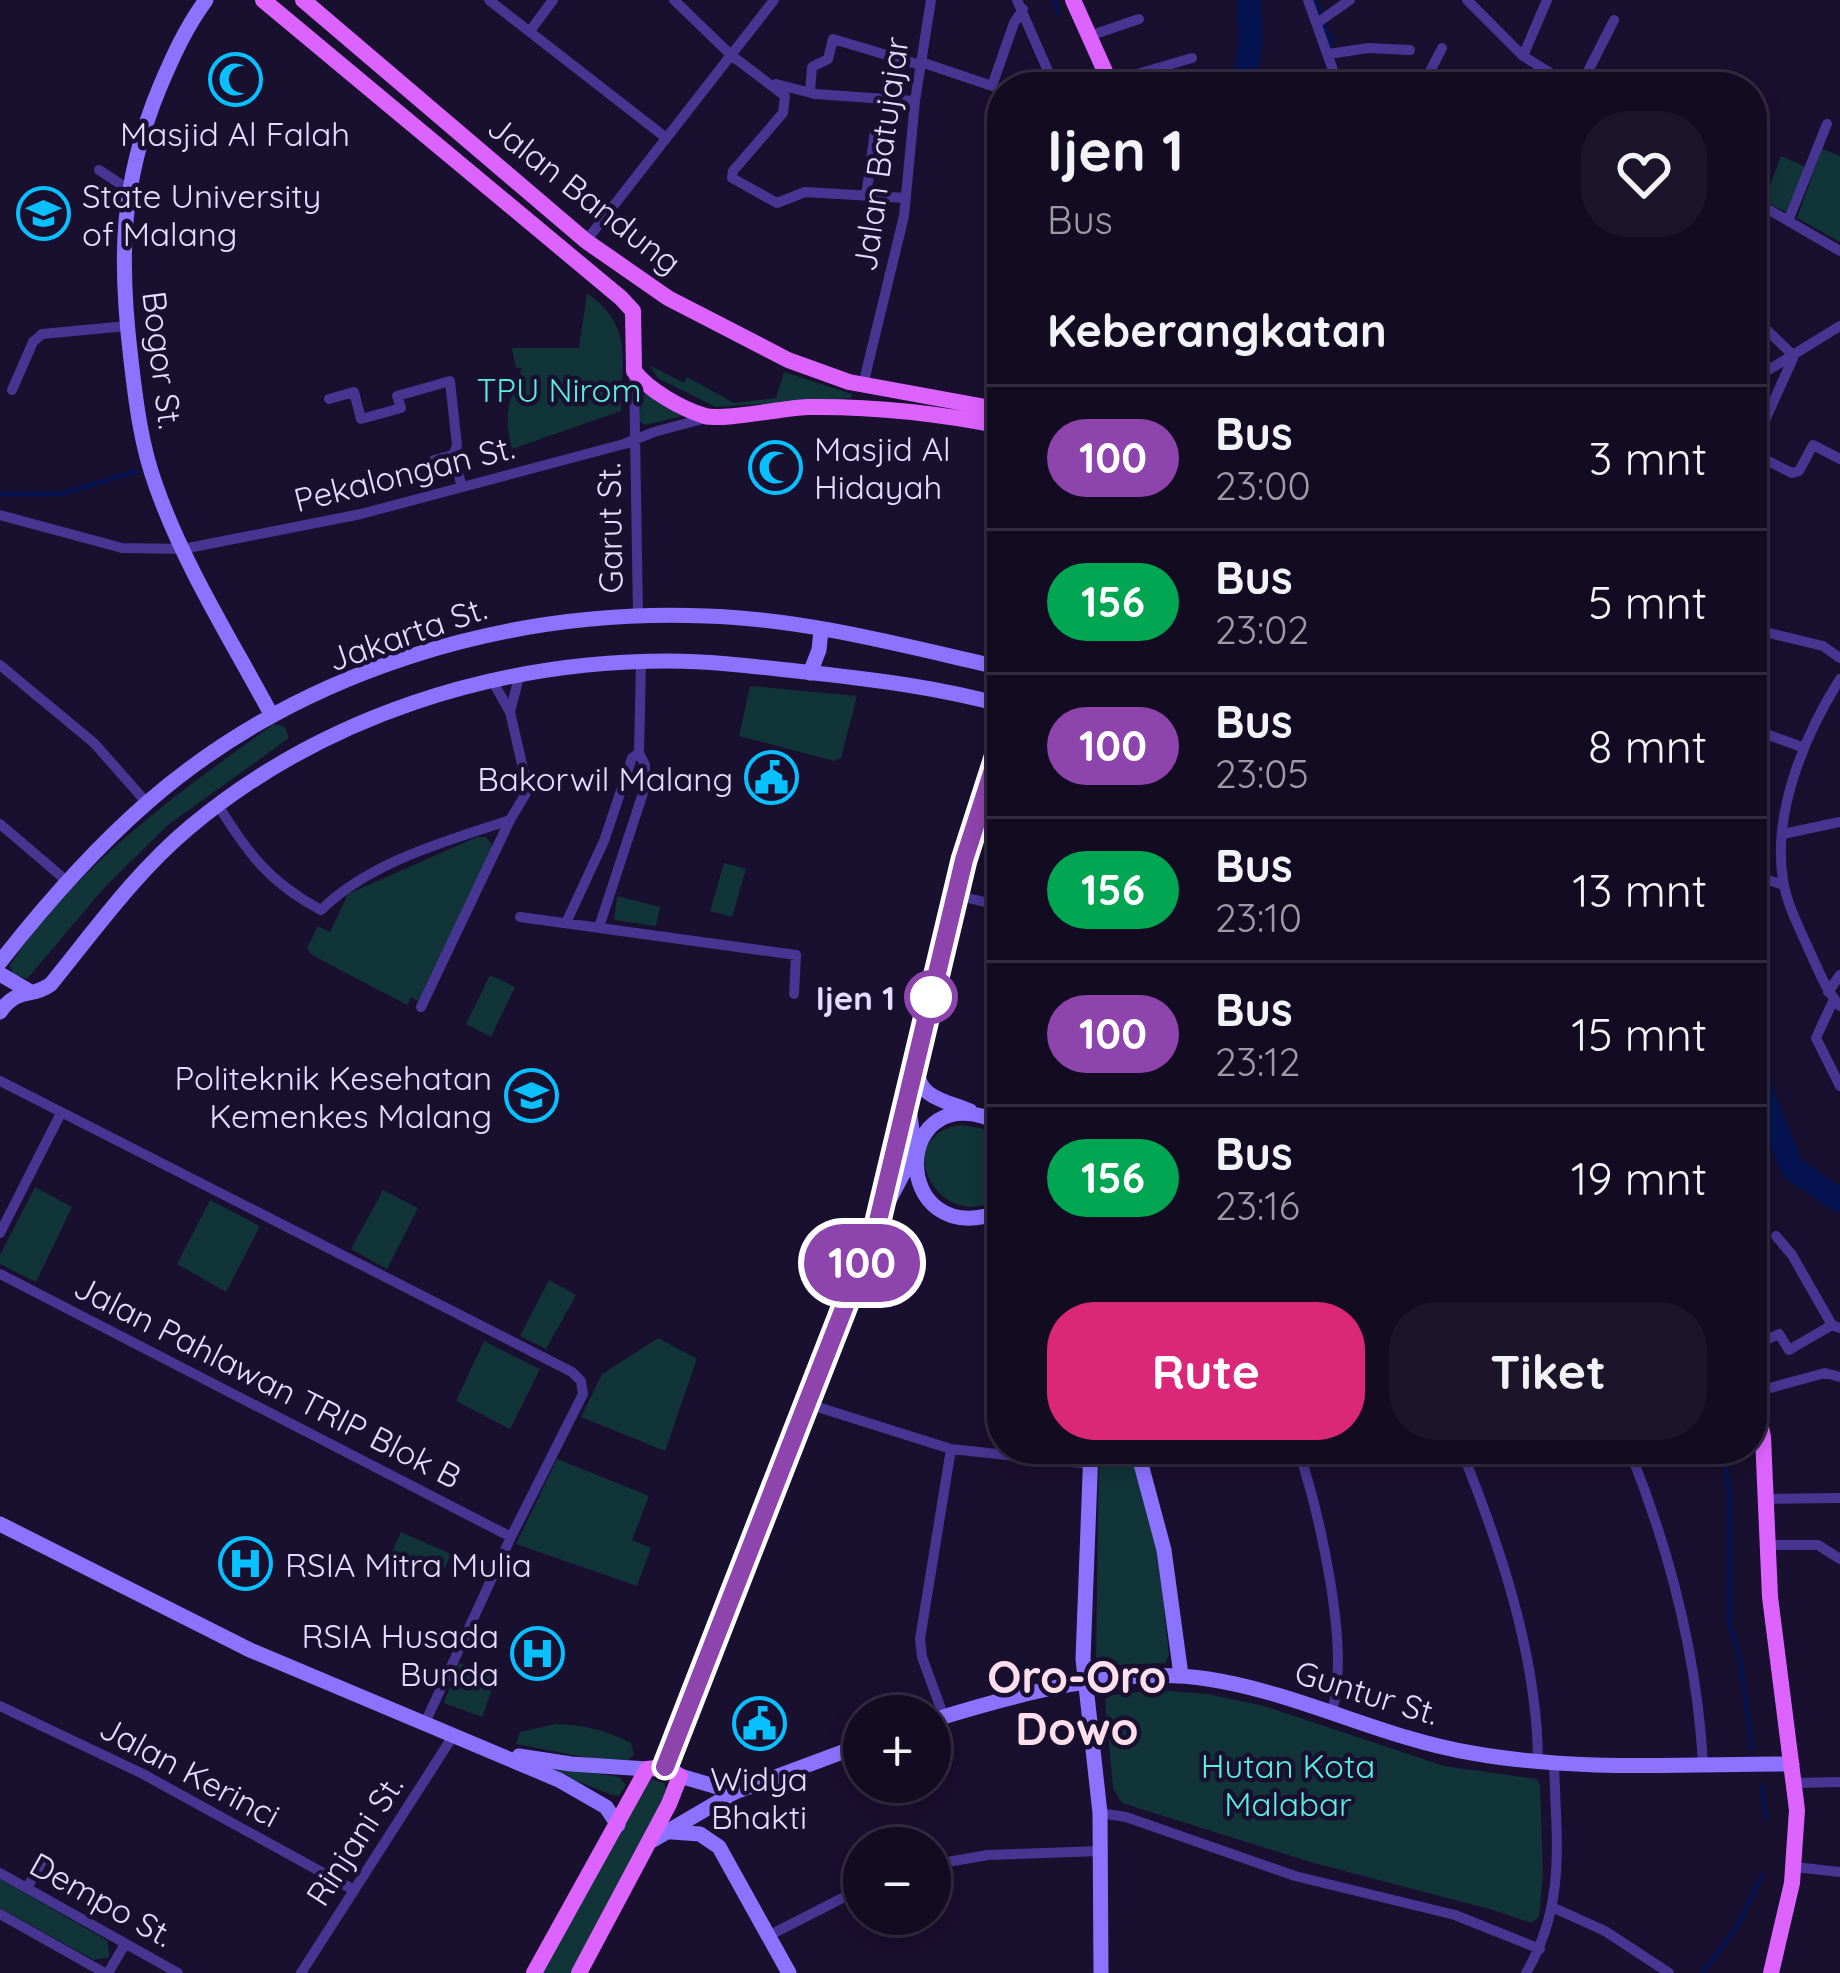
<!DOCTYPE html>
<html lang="id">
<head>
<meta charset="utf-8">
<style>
  :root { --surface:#130b22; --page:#1c142a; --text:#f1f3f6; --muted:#9d9ba5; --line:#322b40; --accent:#db2777 }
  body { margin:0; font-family:Quicksand,sans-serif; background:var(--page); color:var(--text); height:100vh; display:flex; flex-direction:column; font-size:45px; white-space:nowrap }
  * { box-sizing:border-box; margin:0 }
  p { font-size:39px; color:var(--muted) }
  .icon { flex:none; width:66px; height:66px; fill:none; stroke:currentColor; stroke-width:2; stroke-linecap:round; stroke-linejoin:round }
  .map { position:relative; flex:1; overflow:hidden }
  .drawer { position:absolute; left:987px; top:72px; width:780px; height:1392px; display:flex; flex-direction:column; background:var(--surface); border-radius:48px; box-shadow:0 6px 18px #0003,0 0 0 3px var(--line) }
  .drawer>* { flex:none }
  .badge { padding:0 24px; border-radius:39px; font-size:42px; line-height:78px }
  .controls { position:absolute; left:843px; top:1695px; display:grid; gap:24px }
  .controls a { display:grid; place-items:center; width:108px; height:108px; border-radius:50%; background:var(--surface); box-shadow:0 6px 18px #0003,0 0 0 3px var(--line); font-size:60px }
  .map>.badge { position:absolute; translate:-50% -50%; box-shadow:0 0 0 6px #fff }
  h2 { padding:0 60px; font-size:45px; line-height:108px }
  .round { display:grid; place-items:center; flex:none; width:126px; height:126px; border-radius:48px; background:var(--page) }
  .headline { display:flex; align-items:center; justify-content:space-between; height:204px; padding:0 60px }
  h1 { font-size:57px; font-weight:700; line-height:90px }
  .cta { display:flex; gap:24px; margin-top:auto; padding:24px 60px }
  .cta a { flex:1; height:138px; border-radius:48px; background:var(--accent); color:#fff; font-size:48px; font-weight:700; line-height:138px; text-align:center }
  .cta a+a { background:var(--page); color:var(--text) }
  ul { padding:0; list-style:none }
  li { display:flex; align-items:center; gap:36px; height:144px; padding:0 60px; border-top:3px solid var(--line) }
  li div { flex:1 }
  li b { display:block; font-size:45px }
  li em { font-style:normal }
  li .badge { min-width:132px; font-weight:700; text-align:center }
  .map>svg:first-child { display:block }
  .green { fill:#113439 }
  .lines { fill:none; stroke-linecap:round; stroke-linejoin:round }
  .stream { stroke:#051451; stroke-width:4.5 }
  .river { stroke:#051451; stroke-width:24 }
  .street { stroke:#473592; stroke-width:10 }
  .secondary { stroke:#8c73ff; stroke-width:15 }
  .primary { stroke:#dd63ff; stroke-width:16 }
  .line-casing { stroke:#fff; stroke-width:27 }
  .line { stroke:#8e44ad; stroke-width:18 }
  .stop-dot { fill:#fff; stroke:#8e44ad; stroke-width:6 }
  .labels { text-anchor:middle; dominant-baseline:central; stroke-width:9; stroke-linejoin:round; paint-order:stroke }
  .poi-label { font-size:33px; fill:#e5dcff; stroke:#190f2e; text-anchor:start }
  .street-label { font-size:33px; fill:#e5dcff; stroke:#190f2e }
  .park-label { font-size:33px; fill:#59eee0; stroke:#190f2e }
  .stop-label { font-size:33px; font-weight:bold; fill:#e5dcff; stroke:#190f2e; text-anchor:end }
  .district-label { font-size:45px; font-weight:bold; fill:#ffdeee; stroke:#190f2e }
</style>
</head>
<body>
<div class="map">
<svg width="1840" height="1973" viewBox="0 0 1840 1973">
  <rect width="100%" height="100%" fill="#190f2e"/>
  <path class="green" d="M1822 149 1840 156V242L1797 218Z
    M1781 156 1806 167 1786 212 1764 201Z
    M587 293C634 327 621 358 621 411L512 449C503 413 509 402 522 368H516L512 348H579Z
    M649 365 684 383 687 377 734 403 776 398 784 372 852 394 851 398 716 407 659 379Z
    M642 393 646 394 683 416 645 425 639 421Z
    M750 686 857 696 841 758 834 761 739 736Z
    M274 724 285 727 289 738 168 825 104 888 27 979 13 974 10 965C77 865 177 793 274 724Z
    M477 837H486L493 846 418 1001 411 997 407 1005 312 955 307 948 318 926 330 932 348 894Z
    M724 863 746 869 732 917 710 911Z
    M617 896 660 907 656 926 614 920Z
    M490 975 515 987 491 1037 466 1024Z
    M960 1125 981 1128 1002 1139V1196C943 1240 885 1138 960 1125Z
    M35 1187 72 1207 36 1282 0 1264V1255Z
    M383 1190 418 1208 387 1269 351 1249Z
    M210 1200 260 1226 226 1292 177 1264Z
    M549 1280 576 1295 546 1349 520 1336Z
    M658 1338 697 1359 665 1451 581 1417 602 1374Z
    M484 1341 540 1369 510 1429 456 1401Z
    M1099 1449H1132L1158 1554 1169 1655 1165 1663 1102 1666 1096 1659Z
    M557 1459 649 1496 632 1540 651 1548 637 1586 516 1544Z
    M401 1532 451 1554 440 1578 390 1556Z
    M459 1663 497 1675 482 1717 444 1703Z
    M1156 1690 1208 1694 1264 1706 1444 1766 1536 1779 1540 1785 1543 1873 1539 1917 1531 1923 1493 1910 1314 1863 1122 1803 1113 1788 1105 1700 1110 1695Z
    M555 1724C584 1725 606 1730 631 1743L634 1755 628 1760 593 1759 516 1744 520 1732Z
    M531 1763 619 1777 626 1785 619 1796 612 1795Z
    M651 1779 664 1783 666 1790 647 1840 573 1973H540Z
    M0 1879 108 1941 109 1957 94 1960 0 1908Z"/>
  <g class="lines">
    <path class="stream" d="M1315 0 1332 45
      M1055 1 1058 13
      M0 494H60L137 471
      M1724 1449 1729 1494V1622L1740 1658 1752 1749
      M1762 1786 1766 1819
      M1702 1973 1738 1925 1762 1875"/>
    <path class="river" d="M1244 87 1251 41 1249 0
      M1752 1069 1792 1168 1840 1201"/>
    <path class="street" d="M489 0 665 137
      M674 0 731 55 785 96 783 113 733 171 732 178 777 203 805 192 906 198
      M1017 0 1055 87
      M1308 0 1339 87
      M1467 0 1523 56 1573 87
      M1317 23 1350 0
      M530 31 553 0
      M1092 35 1139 19
      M1329 54 1368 48 1410 50
      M1523 56 1547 0
      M921 62 992 86 1014 23 1023 9
      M1110 82 1192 58
      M776 84 815 94 915 101
      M1422 87 1442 48
      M1580 87 1614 20
      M1678 87 1682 80
      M810 92 812 67 828 59 833 39 920 65
      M99 170 128 189
      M866 196 875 131
      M1752 200 1840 251
      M1788 221 1827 124
      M586 241 774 0
      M1752 316 1794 356 1752 449
      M634 372 638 615
      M1752 380 1840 326
      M863 385 904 216 915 101 931 0
      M12 390 33 342 42 334 127 326
      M329 399 354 392 361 419 401 408 397 396 450 381 457 446 453 455 462 487
      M1752 453 1792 473 1799 471 1813 445 1840 459
      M434 460 453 455
      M0 515 122 548 183 549 361 514 624 444 654 432 706 418
      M1752 629 1823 646 1840 658
      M0 665 94 743 147 803
      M1840 679C1805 734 1772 813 1783 880 1787 905 1799 927 1809 950 1819 971 1825 989 1840 1006
      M510 712 519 677
      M1752 729 1802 747
      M218 805C248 854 270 883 321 910 371 861 445 842 510 820
      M0 824 68 882
      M1783 834 1840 822
      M1752 875 1784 885
      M955 895 1002 906
      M520 917 796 955 794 994
      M566 923 604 841 632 758 639 753
      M599 927 645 787V765L639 753 641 662
      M1828 992 1840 975
      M1834 999 1816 1038 1840 1086
      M421 1007 510 820 528 790 510 712 493 682
      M0 1081 572 1372 581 1381 583 1394 511 1537 424 1725
      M0 1233 61 1113
      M1776 1236 1792 1255 1832 1325
      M0 1274 511 1537
      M1752 1346 1779 1334 1789 1350 1832 1325 1840 1328
      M1755 1392 1825 1373 1840 1377
      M808 1404 951 1449 1090 1464
      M1298 1449C1319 1512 1351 1648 1332 1711
      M1461 1449C1500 1546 1537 1655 1538 1760
      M1629 1449C1670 1551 1697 1654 1703 1764
      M1765 1499 1840 1498
      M1766 1545H1818L1840 1559
      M0 1706 143 1774 354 1890
      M944 1717 922 1657 920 1639 951 1449
      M1795 1783 1840 1782
      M1100 1813 1126 1817 1295 1876 1455 1915 1540 1949
      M930 1865 988 1855 1101 1851
      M1795 1867 1840 1872
      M0 1873 178 1973
      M27 1888 44 1858
      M1554 1908 1605 1931 1669 1973
      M0 1914 105 1973
      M768 1936 864 1887
      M108 1973 125 1944
      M301 1973 453 1736
      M1526 1973C1567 1903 1556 1839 1554 1762"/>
    <path class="secondary" d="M206 0C186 27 172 58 159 89 120 184 119 260 131 360 136 403 141 445 156 486 184 566 232 641 272 716
      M810 673 819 650 821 630
      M0 962C44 906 94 849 148 802 300 670 508 608 706 616 806 619 905 646 1002 668
      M0 974 29 991
      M0 1012C18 986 32 999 51 984 94 931 137 871 190 827 323 716 496 661 669 661 718 661 766 668 814 673 878 680 940 688 1002 705
      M918 1066C914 1097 946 1101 970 1111
      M1002 1124C889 1068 887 1256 1002 1211
      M885 1208 915 1151 908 1102
      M1091 1449 1083 1659 1100 1813 1101 1973
      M1137 1449 1164 1550 1181 1675
      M0 1524 250 1650 559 1780 606 1807 618 1825
      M930 1721C1013 1695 1122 1665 1208 1679 1299 1693 1382 1738 1472 1753 1576 1772 1687 1764 1792 1764
      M519 1756 571 1764 647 1769
      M680 1776 735 1792
      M672 1832 700 1834 719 1847 789 1973
      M653 1840 735 1792 864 1744"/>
    <path class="primary" d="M263 0 621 298 633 311 634 371C648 390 682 409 705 416 722 421 783 408 807 407 873 406 937 413 1002 426
      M303 0 586 241 668 298 788 360 849 382 1002 410
      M1073 0 1112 87
      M1752 1383 1763 1437 1770 1597 1797 1810 1792 1883 1771 1973
      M665 1767 878 1221 964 859 1002 742
      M534 1973 647 1769 665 1767 680 1776 669 1804 579 1973"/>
  </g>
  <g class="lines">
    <defs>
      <path id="line" d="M665 1767 878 1221 964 860 1002 742"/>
    </defs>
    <use href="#line" class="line-casing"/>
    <use href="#line" class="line"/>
  </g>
  <defs>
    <symbol id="mosque-ring" viewBox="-11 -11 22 22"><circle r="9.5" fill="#190f2e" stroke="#08bfff" stroke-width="1.5"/><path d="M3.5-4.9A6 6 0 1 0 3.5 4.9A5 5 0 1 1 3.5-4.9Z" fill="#08bfff"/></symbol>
    <symbol id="university-ring" viewBox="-11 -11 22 22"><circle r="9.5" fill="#190f2e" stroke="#08bfff" stroke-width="1.5"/><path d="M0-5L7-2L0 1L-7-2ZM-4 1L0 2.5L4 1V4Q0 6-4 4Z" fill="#08bfff"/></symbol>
    <symbol id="civic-ring" viewBox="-11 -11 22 22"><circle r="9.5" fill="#190f2e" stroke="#08bfff" stroke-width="1.5"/><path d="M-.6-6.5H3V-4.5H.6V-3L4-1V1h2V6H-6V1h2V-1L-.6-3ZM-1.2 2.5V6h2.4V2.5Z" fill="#08bfff"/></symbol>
    <symbol id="hospital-ring" viewBox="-11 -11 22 22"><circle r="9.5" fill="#190f2e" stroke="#08bfff" stroke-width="1.5"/><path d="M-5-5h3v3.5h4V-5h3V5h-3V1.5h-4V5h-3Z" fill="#08bfff"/></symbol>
  </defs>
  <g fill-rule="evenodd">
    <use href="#mosque-ring" x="206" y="50" width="59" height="59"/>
    <use href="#university-ring" x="14" y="184" width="59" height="59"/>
    <use href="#mosque-ring" x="746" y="438" width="59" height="59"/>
    <use href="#civic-ring" x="742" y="748" width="59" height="59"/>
    <use href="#university-ring" x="502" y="1066" width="59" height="59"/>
    <use href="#hospital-ring" x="216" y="1534" width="59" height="59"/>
    <use href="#hospital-ring" x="508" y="1624" width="59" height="59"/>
    <use href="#civic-ring" x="730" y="1694" width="59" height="59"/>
  </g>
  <circle class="stop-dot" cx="931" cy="997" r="24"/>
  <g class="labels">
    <g class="poi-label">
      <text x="235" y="133" text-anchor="middle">Masjid Al Falah</text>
      <text x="82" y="195">State University<tspan x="82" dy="38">of Malang</tspan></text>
      <text x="814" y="448">Masjid Al<tspan x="814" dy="38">Hidayah</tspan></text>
      <text x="733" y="778" text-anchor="end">Bakorwil Malang</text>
      <text x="492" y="1077" text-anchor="end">Politeknik Kesehatan<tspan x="492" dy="38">Kemenkes Malang</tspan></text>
      <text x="285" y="1564">RSIA Mitra Mulia</text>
      <text x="499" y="1635" text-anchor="end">RSIA Husada<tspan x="499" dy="38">Bunda</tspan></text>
      <text x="759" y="1778" text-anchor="middle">Widya<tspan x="759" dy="38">Bhakti</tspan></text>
    </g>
    <g class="street-label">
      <text transform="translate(880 154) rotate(-82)">Jalan Batujajar</text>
      <text transform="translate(585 194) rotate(38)">Jalan Bandung</text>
      <text transform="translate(163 360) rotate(83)">Bogor St.</text>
      <text transform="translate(404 473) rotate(-14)">Pekalongan St.</text>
      <text transform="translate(609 528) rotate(-91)">Garut St.</text>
      <text transform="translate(407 633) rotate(-19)">Jakarta St.</text>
      <text transform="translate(268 1381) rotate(27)">Jalan Pahlawan TRIP Blok B</text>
      <text transform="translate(1367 1692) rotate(17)">Guntur St.</text>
      <text transform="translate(190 1771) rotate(28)">Jalan Kerinci</text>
      <text transform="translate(354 1840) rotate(-57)">Rinjani St.</text>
      <text transform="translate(102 1899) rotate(29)">Dempo St.</text>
    </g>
    <g class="park-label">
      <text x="559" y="389">TPU Nirom</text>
      <text x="1288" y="1765">Hutan Kota<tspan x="1288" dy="38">Malabar</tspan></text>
    </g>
    <g class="stop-label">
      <text x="895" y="997">Ijen 1</text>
    </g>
    <g class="district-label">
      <text x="1077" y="1676">Oro-Oro<tspan x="1077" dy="52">Dowo</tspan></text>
    </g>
  </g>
</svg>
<div class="controls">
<a>+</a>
<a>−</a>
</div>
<b class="badge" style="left:862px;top:1263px;background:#8e44ad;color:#fff">100</b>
<section class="drawer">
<div class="headline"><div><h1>Ijen 1</h1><p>Bus</p></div><a class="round"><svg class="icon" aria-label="heart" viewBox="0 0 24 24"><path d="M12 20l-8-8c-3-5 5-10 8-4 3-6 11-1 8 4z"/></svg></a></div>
<h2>Keberangkatan</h2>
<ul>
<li><span class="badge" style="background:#8e44ad;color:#fff">100</span><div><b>Bus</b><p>23:00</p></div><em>3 mnt</em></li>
<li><span class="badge" style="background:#00a651;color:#fff">156</span><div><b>Bus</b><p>23:02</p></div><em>5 mnt</em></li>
<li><span class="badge" style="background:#8e44ad;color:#fff">100</span><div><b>Bus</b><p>23:05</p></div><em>8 mnt</em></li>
<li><span class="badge" style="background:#00a651;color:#fff">156</span><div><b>Bus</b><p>23:10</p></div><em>13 mnt</em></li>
<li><span class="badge" style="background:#8e44ad;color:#fff">100</span><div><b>Bus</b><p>23:12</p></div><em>15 mnt</em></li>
<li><span class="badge" style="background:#00a651;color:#fff">156</span><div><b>Bus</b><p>23:16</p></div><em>19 mnt</em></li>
</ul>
<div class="cta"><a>Rute</a><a>Tiket</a></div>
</section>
</div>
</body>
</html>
